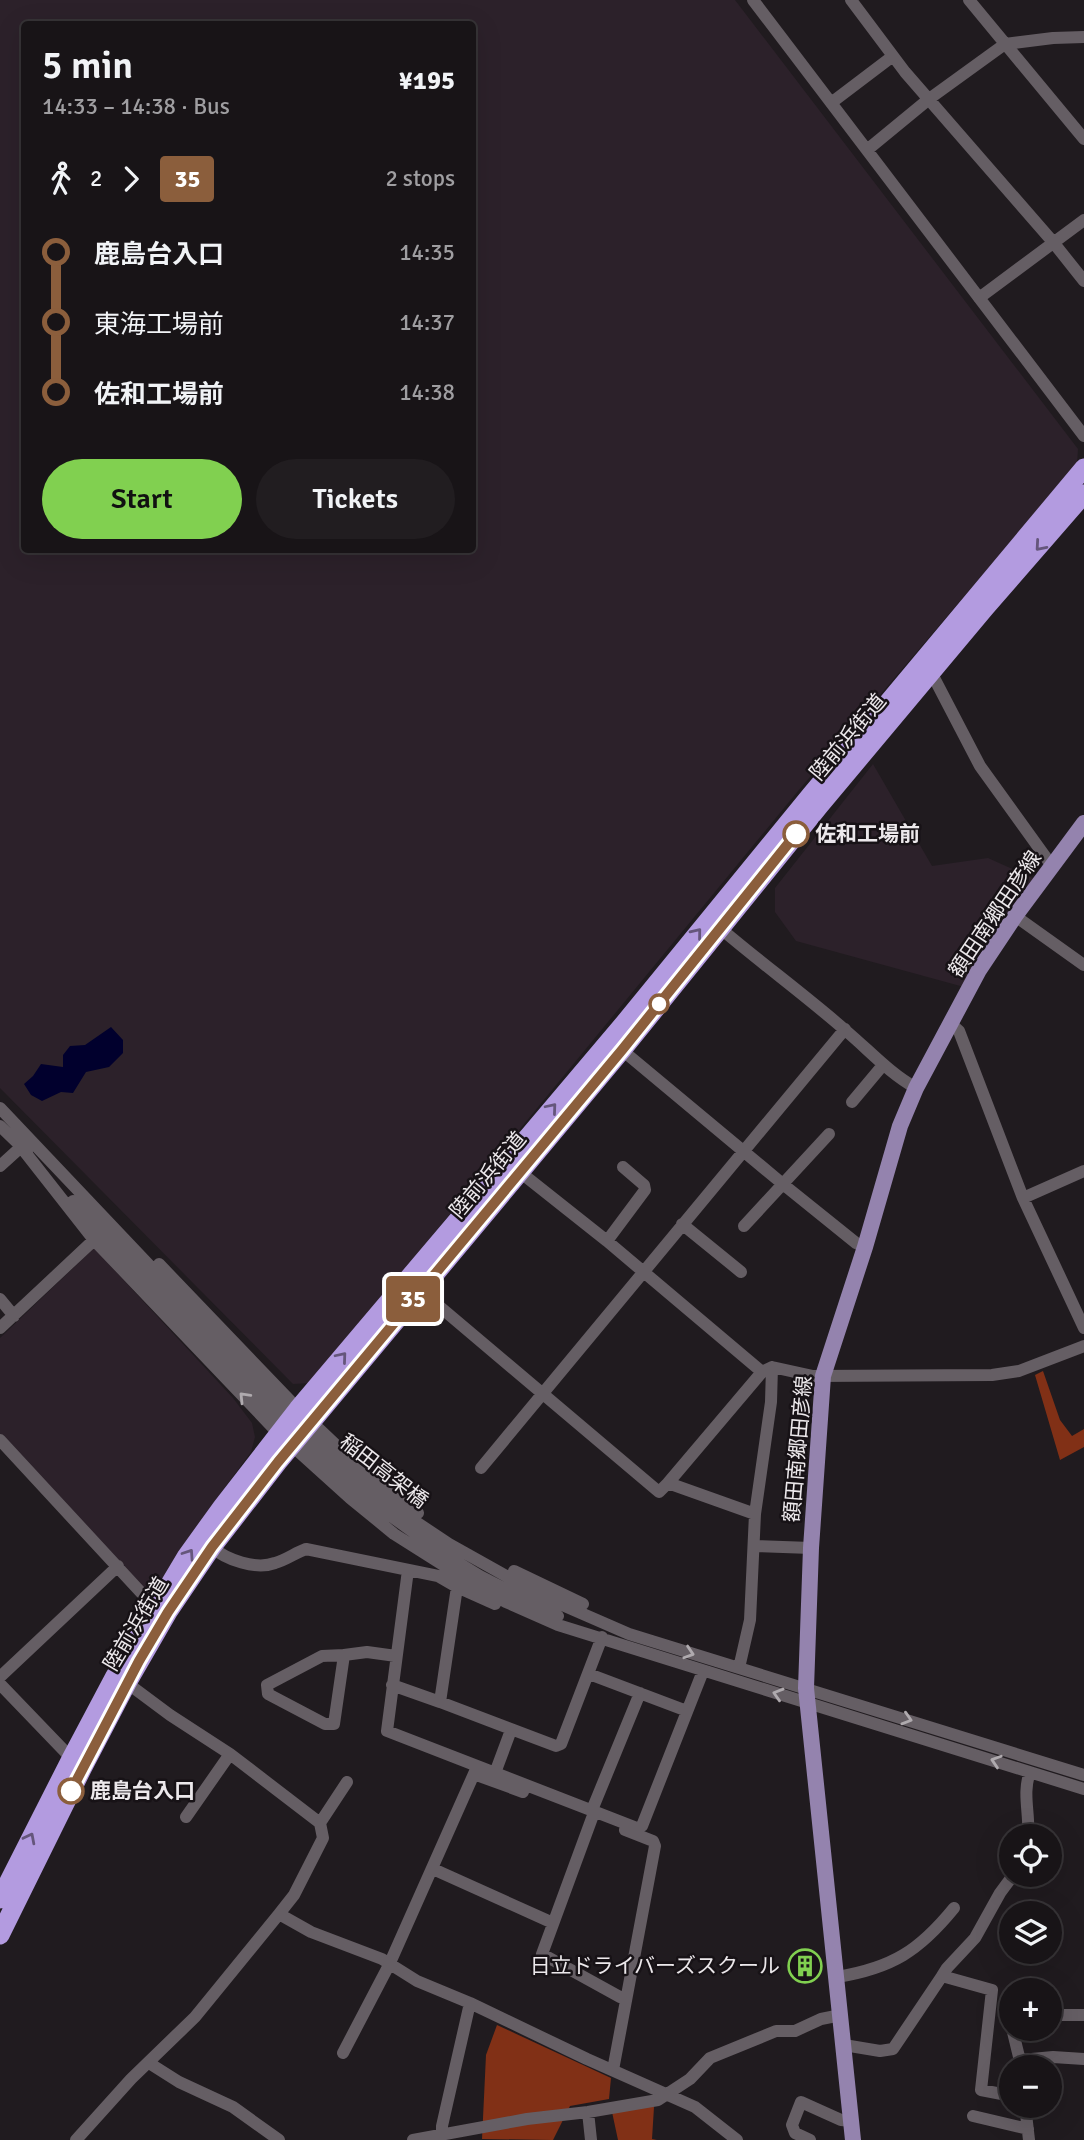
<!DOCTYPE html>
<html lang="en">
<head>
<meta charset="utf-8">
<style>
  :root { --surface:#181417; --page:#211d20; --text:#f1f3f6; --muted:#9f9ea1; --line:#363336; --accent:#81d050 }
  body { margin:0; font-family:Signika,"Noto Sans JP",sans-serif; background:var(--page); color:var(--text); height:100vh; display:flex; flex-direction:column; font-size:26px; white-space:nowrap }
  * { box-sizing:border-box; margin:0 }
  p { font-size:23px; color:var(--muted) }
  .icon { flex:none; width:38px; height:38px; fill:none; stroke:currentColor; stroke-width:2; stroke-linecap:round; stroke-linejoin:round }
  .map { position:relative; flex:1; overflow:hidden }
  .panel { position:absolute; left:21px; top:21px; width:455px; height:532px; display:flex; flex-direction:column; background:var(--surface); border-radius:7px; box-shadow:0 7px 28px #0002,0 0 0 2px var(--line) }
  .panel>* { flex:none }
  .badge { padding:0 14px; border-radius:5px; font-size:24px; line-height:46px }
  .fabs { position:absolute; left:999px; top:1824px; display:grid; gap:14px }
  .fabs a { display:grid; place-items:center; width:63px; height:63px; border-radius:50%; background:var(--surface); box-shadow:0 7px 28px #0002,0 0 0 2px var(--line); font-size:35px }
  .map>.badge { position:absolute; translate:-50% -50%; box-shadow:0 0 0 4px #fff }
  .legs { display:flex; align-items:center; gap:10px; height:77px; padding:0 21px; font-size:23px }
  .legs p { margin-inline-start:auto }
  .overview { display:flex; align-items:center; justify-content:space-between; height:119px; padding:0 21px }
  h1 { font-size:38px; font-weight:600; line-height:52px }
  .action { display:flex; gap:14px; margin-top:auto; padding:14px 21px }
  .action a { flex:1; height:80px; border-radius:42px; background:var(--accent); color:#111; font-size:28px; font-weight:600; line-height:80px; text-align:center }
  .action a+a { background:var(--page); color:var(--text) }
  ul { padding:0 21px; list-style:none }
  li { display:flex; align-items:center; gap:24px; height:70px; font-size:26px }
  li i { display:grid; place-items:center; width:10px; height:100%; margin:0 9px; background:currentColor }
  li i::after { content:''; width:18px; height:18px; margin:-9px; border:5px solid; border-radius:50%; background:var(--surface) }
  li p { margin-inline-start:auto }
  li:first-child i { background:linear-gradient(#0000 50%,currentColor 0) }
  li:last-child i { background:linear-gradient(currentColor 50%,#0000 0) }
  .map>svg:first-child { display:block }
  .built { fill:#2c212a; fill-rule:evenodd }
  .forest { fill:#813016 }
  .water { fill:#01002d }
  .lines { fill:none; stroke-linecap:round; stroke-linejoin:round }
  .minor { stroke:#655e64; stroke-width:12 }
  .major { stroke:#9483ae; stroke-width:16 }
  .highway { stroke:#b39be0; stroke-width:19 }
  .oneway { stroke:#65567b }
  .oneway2 { stroke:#afaaae }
  .line-1-casing { stroke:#fff; stroke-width:16 }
  .line-1 { stroke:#8b5e3c; stroke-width:10 }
  .stop-1-dot { fill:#fff; stroke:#8b5e3c; stroke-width:3.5 }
  .labels { text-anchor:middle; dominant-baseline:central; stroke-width:5; stroke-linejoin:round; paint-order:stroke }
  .street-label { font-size:21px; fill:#ece8eb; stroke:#171216 }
  .stop-label { font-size:21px; font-weight:bold; fill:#ece8eb; stroke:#171216; text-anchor:start }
  .poi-label { font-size:21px; fill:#ece8eb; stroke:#171216; text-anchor:end }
</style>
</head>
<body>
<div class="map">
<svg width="1084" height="2140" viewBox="0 0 1084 2140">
  <rect width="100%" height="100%" fill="#201b1f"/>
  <path class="built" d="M0 0H735L1078 449 1077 464 798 791 311 1383 293 1384 0 1088ZM24 24H472V550H24Z
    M873 764 932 866 988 858 1035 879 964 987 796 941 775 912V888Z
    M94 1248 233 1398 252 1423 255 1437 251 1452 212 1505 152 1597 0 1436V1338Z"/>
  <path class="forest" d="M1043 1371 1060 1420 1072 1436 1084 1429V1447L1060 1460 1035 1375Z
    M497 2025 611 2078 609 2099 570 2106 553 2140 482 2139 486 2055Z
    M641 2107H654L652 2139 657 2140H618L612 2112Z"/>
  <path class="water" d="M111 1027 123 1040V1053L109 1067 86 1072 73 1093 61 1092 42 1101 31 1095 24 1084 33 1076 41 1064 63 1067V1055L70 1046 85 1045Z"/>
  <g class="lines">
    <path class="minor" d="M753 0 1084 436
      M851 0 905 72 1053 242 1084 281
      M969 0 1084 139
      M831 103 893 56
      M867 150 929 99 1005 44 1053 38 1084 37
      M979 298 1084 220
      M931 672 980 766 1052 866
      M1015 916 1084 965
      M720 928C761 963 805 995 845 1030 869 1050 889 1073 916 1088
      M950 1023 959 1031 1023 1198 1084 1328
      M622 1050 784 1185 856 1243 865 1247
      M852 1102 883 1065
      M0 1108 315 1440 398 1510 449 1544 544 1597 629 1634 1084 1775
      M0 1126 27 1152
      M21 1147 94 1240 278 1433 350 1498 394 1534 443 1565 506 1602 558 1625 1084 1789
      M0 1166 21 1147
      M520 1172 607 1241 762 1372 772 1367 813 1376 992 1375 1019 1371 1084 1346
      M1023 1198 1084 1171
      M73 1201 308 1447 363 1496 444 1554 480 1576 558 1616
      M682 1224 741 1272
      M744 1226 829 1134
      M607 1241 645 1190 644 1185 623 1167
      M159 1264 298 1409 354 1462 418 1513
      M420 1290 659 1492 668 1483
      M0 1299 14 1316
      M0 1328 94 1240
      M0 1440 147 1599 162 1609
      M481 1468 845 1029
      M755 1514 668 1483 762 1372
      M754 1546 811 1548
      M212 1547C226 1560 256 1570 275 1563 286 1560 295 1553 306 1549L438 1576 457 1587 495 1604
      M408 1570 387 1731 637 1828 642 1826 703 1671
      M514 1571 583 1604
      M457 1587 440 1702 556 1746 561 1744 602 1637
      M344 1655 322 1656 267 1685 268 1694 325 1724H334L344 1655 367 1652 396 1656
      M739 1668 750 1620 755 1514 771 1402 772 1367
      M589 1674 687 1711
      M0 1677 118 1566
      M0 1684 75 1762
      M392 1685 440 1702
      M495 1773 511 1730
      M474 1774 523 1792
      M592 1810 640 1693
      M186 1817 230 1754
      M592 1818 542 1954 620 1997 626 1998
      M320 1823 347 1782
      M1028 1836C1030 1814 1022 1793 1030 1772
      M433 1869 553 1923
      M279 1914 311 1932 382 1959 417 1981 470 2003 587 2059 695 2107 737 2140
      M942 1976 947 1968 975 1938 1000 1893 1014 1874
      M837 1977C892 1968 919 1951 954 1908
      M1050 2015H1084
      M1012 2028 1021 2065
      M844 2045 880 2051 893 2049 942 1976 992 1990 981 2090 1012 2096
      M343 2053 389 1965 477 1767
      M1021 2060 1053 2057 1084 2059
      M149 2063 179 2082 233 2107 279 2140
      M613 2070 655 1846 653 1841 625 1830
      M1025 2105 1029 2140
      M588 2112 591 2140
      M973 2116 1028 2129
      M442 2133V2126L470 2003
      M76 2140 131 2079 195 2017 279 1914 294 1895 323 1838 320 1823 230 1754 170 1715 127 1683
      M413 2140 527 2119 588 2112 658 2100 690 2079 710 2058 776 2031H795L821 2019 841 2015
      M810 2140 795 2133 792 2125 801 2102 841 2120 851 2121"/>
    <path class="major" d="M853 2140 806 1688 811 1548 823 1376 865 1247 900 1126 916 1088 979 970 1015 916 1084 823"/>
    <path class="highway" d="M0 1899 71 1759 115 1676 186 1557 222 1507 298 1409 627 1020 810 796 1084 468
      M0 1935 83 1767 127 1683 168 1612 212 1547 278 1462 622 1050 820 805 985 608 1084 494"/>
  </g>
  <defs><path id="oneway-chevron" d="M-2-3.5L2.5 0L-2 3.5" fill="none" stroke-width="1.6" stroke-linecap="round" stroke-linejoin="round" transform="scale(1.75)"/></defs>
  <g class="oneway">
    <use href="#oneway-chevron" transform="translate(1040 546) rotate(131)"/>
    <use href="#oneway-chevron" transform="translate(697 933) rotate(-51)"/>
    <use href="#oneway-chevron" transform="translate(552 1108) rotate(-50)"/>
    <use href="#oneway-chevron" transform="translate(342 1357) rotate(-50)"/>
    <use href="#oneway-chevron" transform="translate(189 1554) rotate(-56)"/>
    <use href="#oneway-chevron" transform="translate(30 1838) rotate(-63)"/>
  </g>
  <g class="oneway2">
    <use href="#oneway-chevron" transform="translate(244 1397) rotate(-134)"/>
    <use href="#oneway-chevron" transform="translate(689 1653) rotate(18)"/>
    <use href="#oneway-chevron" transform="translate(778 1694) rotate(-163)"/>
    <use href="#oneway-chevron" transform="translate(907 1719) rotate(17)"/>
    <use href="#oneway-chevron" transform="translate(996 1761) rotate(-162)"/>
  </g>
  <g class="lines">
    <defs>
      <path id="line-1" d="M71 1791 139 1661 168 1612 212 1547 278 1462 622 1050 796 834"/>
    </defs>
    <use href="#line-1" class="line-1-casing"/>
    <use href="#line-1" class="line-1"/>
  </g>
  <defs>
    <symbol id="building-ring" viewBox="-11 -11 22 22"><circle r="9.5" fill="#171216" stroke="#81d050" stroke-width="1.5"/><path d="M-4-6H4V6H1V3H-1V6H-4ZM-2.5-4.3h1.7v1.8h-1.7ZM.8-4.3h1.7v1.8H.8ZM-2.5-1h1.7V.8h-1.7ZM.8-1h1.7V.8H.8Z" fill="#81d050"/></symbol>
  </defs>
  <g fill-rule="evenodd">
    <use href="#building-ring" x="786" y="1947" width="38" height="38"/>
  </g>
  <g class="stop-1-dot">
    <circle cx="796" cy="834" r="12"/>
    <circle cx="659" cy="1004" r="9"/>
    <circle cx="71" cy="1791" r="12"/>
  </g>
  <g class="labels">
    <g class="street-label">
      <text transform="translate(848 737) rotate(-50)">陸前浜街道</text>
      <text transform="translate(995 914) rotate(-56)">額田南郷田彦線</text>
      <text transform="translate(488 1175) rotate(-50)">陸前浜街道</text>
      <text transform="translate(798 1449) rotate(-85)">額田南郷田彦線</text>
      <text transform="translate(384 1471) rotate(38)">稲田高架橋</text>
      <text transform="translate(136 1624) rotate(-59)">陸前浜街道</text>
    </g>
    <g class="stop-label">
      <text x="815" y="834">佐和工場前</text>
      <text x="90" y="1791">鹿島台入口</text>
    </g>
    <g class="poi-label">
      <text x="780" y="1966">日立ドライバーズスクール</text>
    </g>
  </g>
</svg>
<div class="fabs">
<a><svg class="icon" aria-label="locate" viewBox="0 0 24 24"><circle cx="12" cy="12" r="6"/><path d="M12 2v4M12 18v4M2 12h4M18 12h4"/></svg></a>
<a><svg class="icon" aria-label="layers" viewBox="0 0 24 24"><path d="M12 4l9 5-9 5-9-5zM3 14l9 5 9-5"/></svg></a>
<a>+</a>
<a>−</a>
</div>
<b class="badge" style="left:413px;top:1299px;background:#8b5e3c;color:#fff">35</b>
<section class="panel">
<div class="overview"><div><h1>5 min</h1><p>14:33 – 14:38 · Bus</p></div><b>¥195</b></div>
<div class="legs"><svg class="icon" aria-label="walk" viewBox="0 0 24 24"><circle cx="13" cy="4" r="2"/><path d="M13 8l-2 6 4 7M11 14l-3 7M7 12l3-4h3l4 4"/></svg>2<svg class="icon" aria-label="forward" viewBox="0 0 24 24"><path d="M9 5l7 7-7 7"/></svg><b class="badge" style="background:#8b5e3c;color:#fff">35</b><p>2 stops</p></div>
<ul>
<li><i style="color:#8b5e3c"></i><b>鹿島台入口</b><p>14:35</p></li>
<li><i style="color:#8b5e3c"></i><span>東海工場前</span><p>14:37</p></li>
<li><i style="color:#8b5e3c"></i><b>佐和工場前</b><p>14:38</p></li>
</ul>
<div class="action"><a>Start</a><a>Tickets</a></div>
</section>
</div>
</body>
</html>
